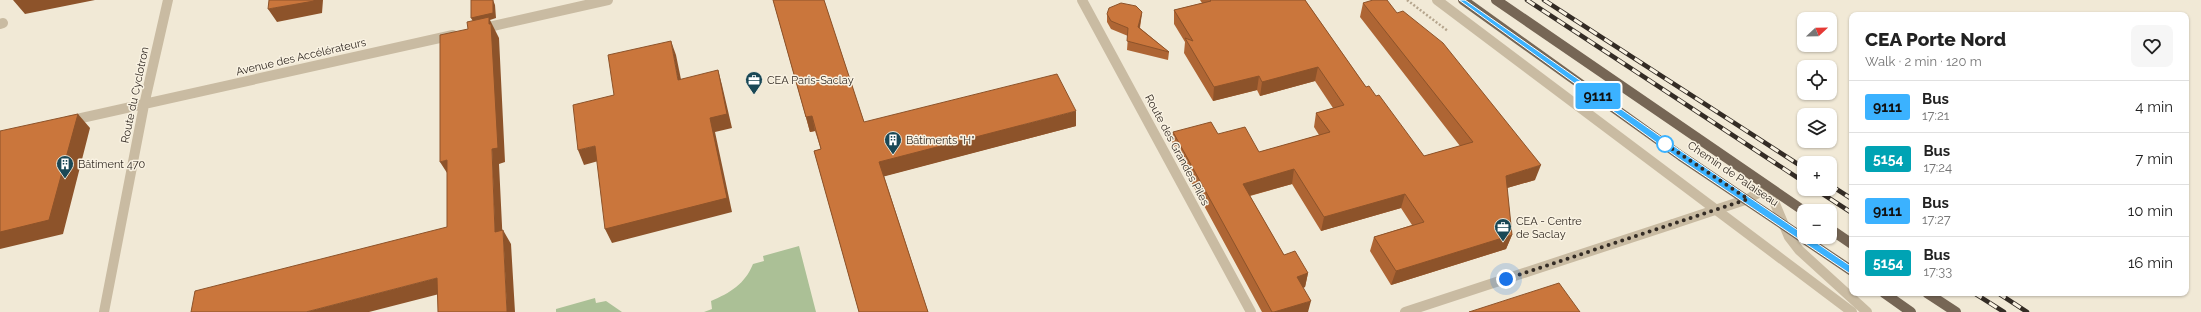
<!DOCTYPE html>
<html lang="en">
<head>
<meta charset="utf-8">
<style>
  :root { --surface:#fff; --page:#f6f6f6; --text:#222; --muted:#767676; --line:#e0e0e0 }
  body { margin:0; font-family:Raleway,sans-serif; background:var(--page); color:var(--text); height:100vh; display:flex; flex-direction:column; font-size:15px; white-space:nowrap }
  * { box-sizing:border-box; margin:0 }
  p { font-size:13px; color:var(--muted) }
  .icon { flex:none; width:22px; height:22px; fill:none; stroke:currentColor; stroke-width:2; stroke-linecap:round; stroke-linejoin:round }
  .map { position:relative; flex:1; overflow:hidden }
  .details { position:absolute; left:1849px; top:12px; width:340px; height:284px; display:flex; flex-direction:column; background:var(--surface); border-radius:8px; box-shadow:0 1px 3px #0004 }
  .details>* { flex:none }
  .badge { padding:0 8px; border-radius:3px; font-size:14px; line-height:26px }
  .needle { width:26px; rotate:68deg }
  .buttons { position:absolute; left:1797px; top:12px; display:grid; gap:8px }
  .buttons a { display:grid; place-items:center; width:40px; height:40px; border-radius:8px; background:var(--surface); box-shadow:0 1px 3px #0004; font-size:20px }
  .you { position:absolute; width:20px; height:20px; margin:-10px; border:3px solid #fff; border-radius:50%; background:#1a73e8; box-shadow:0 0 0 6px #1a73e833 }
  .map>.badge { position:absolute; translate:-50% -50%; box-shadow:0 0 0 2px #fff }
  .round { display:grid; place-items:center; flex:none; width:42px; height:42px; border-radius:8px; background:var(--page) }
  .headline { display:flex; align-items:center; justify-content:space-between; height:68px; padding:0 16px }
  h1 { font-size:19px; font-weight:800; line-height:30px }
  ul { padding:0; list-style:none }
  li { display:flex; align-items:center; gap:12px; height:52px; padding:0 16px; border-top:1px solid var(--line) }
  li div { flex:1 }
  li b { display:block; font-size:15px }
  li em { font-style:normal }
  li .badge { min-width:44px; font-weight:700; text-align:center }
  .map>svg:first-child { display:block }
  .green { fill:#abc096 }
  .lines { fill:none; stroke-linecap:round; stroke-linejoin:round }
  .path { stroke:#b5a58d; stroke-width:2.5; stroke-dasharray:2 2; stroke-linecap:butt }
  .service { stroke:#c9bba2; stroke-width:10 }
  .minor { stroke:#c9bba2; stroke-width:10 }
  .primary { stroke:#766655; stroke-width:10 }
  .rail-casing { stroke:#342c25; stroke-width:4.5 }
  .rail { stroke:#f9f2e2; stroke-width:3; stroke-dasharray:9; stroke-linecap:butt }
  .wall { fill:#ae6534 }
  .shaded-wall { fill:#8d532a }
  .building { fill:#ca763c; stroke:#8d532a }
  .line { fill:#3bb2ff; stroke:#fff }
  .walk { stroke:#342c25; stroke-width:4; stroke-dasharray:0 7.2 }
  .stop-dot { fill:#fff; stroke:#3bb2ff; stroke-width:2 }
  .labels { text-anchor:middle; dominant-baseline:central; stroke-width:3; stroke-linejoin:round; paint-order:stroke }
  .street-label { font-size:11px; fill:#342c25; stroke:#f9f2e2 }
  .poi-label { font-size:11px; fill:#342c25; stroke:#f9f2e2; text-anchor:start }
</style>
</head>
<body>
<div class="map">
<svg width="2201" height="312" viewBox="0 0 2201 312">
  <rect width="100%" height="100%" fill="#f1e9d6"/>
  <path class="green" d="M799 246 816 312H704L712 309 711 301C730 293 745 284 753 264L764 261 763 256Z
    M595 298 596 303 606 301 622 312H556V309Z"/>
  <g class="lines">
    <path class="path" d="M1407 0 1448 31"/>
    <path class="service" d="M1082 0 1251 312
      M1437 0 1852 312
      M0 24 3 23
      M480 29 608 0
      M68 121 453 35
      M1768 187 1789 237 1799 250 1867 312
      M104 312 144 105 168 0
      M1405 312 1673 224"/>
    <path class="minor" d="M1673 224 1748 199 1768 187"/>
    <path class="primary" d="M1463 0 1681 156 1852 271
      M1496 0 1804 211
      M1830 229 1852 244
      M1884 293 1911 312
      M1927 293 1956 312"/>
    <defs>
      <path id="rail" d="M1527 0 1804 182
        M1544 0 1804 168
        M1830 185 1852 199
        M1815 189 1852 213
        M1974 293 2004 312
        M1998 293 2027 312"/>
    </defs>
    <use href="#rail" class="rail-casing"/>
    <use href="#rail" class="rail"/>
  </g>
  <path class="wall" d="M773 0H824L864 122 1076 126 884 176 928 312H859L814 151 821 149 815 131 810 132Z
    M1200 0H1305L1366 87 1376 96 1424 156 1460 146 1360 17 1363 3 1397 13 1535 180 1507 188 1512 235 1506 249 1391 285 1370 251 1374 237 1412 225 1401 208 1321 231 1292 184 1250 196 1284 255 1308 273 1305 287 1303 288 1308 312H1262L1172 147 1173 132 1218 134 1259 152 1319 135 1314 127 1316 113 1333 108 1315 81 1260 96 1257 90 1213 101 1184 53 1185 42 1174 24V10L1202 3Z
    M1142 12 1140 28 1169 52 1168 60 1127 50 1128 36 1111 29 1107 22V14Z"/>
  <path class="shaded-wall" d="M13 0H95L25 14Z
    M314 0H323L322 13 277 22 268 9Z
    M493 0 495 5 496 18 490 20 499 38 505 162 499 164 503 246 495 232 492 149 474 23 471 18Z
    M1142 12 1141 20 1138 35V27Z
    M671 41 676 55 684 94 678 80Z
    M1318 67 1315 81 1260 96 1262 82Z
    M718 70 722 85 732 128 715 132 732 212 612 243 605 229 710 118Z
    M1259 76 1257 90 1213 101 1214 87Z
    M1076 111V126L882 177 879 162Z
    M78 114 90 128 63 234 0 249V232Z
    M812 116 815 131 810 132 806 117Z
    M595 146 602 160 584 165 578 150Z
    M447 160 449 176 440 162Z
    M1541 165 1535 180 1500 190 1506 176Z
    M1294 169 1292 184 1241 198 1243 184Z
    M1405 194 1401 208 1321 231 1324 217Z
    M503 230 511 244 515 312H507Z
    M1512 235 1506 249 1391 285 1396 271Z
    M1308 273 1305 287 1294 290 1297 277Z
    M437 278 447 292 369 312H306Z
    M1311 301 1308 312H1274Z"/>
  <path class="building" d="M269 0H314V1L268 9Z
    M471 0H493V13L471 18Z
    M773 0H824L864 122 1057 74 1076 111 879 162 928 312H859L814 151 821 149 812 116 806 117Z
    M1210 0H1305L1366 87 1369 86 1376 96 1379 95 1424 156 1473 142 1363 3 1373 0H1387L1397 13 1403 11 1443 43 1541 165 1506 176 1512 235 1396 271 1374 237 1424 222 1405 194 1324 217 1294 169 1243 184 1284 255 1295 251 1308 273 1297 277 1311 301 1274 312H1272L1173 132 1211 122 1218 134 1245 127 1259 152 1330 132 1316 113 1344 105 1318 67 1262 82 1259 76 1214 87 1185 38 1193 41 1174 10 1211 1Z
    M1121 3 1136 6 1142 12 1138 27 1169 52 1127 41 1128 28 1111 21 1107 14 1109 8Z
    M489 17V24H491L498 148 492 149 495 232 503 230 507 312H438L437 278 306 312H191L195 291 447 227V160L440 162V35L468 29 467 22Z
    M671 41 678 80 718 70 727 114 710 118 727 198 605 229 595 146 578 150 573 105 614 95 608 55Z
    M78 114 49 220 0 232V131Z
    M1559 283 1580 312H1469Z"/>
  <path class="line" d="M1459 0H1465L1684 153 1855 269V273H1849L1678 158Z"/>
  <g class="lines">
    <path class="walk" d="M1506 279 1748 199 1665 144"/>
  </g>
  <defs>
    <symbol id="office-pin" viewBox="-11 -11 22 30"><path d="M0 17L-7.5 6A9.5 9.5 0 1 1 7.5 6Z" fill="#1a4856" stroke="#f9f2e2"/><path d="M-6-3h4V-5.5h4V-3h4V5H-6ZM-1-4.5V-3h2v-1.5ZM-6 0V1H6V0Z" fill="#fff"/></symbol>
    <symbol id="building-pin" viewBox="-11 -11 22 30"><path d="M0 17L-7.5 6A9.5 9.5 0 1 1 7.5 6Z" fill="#1a4856" stroke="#f9f2e2"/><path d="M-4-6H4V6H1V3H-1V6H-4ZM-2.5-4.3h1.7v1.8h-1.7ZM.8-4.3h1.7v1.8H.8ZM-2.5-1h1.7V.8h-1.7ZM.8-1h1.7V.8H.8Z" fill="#fff"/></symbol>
  </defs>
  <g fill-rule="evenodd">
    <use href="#office-pin" x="744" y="70" width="20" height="27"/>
    <use href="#building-pin" x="883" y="130" width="20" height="27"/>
    <use href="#building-pin" x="55" y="154" width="20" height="27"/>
    <use href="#office-pin" x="1493" y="217" width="20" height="27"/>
  </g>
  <circle class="stop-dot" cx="1665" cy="144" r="8"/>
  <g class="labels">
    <g class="street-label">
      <text transform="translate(301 57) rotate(-13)">Avenue des Accélérateurs</text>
      <text transform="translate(135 95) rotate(-78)">Route du Cyclotron</text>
      <text transform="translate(1177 150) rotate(62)">Route des Grandes Piles</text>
      <text transform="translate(1733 174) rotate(34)">Chemin de Palaiseau</text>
    </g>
    <g class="poi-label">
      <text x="767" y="80">CEA Paris-Saclay</text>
      <text x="906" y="140">Bâtiments "H"</text>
      <text x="78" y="164">Bâtiment 470</text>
      <text x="1516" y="221">CEA - Centre<tspan x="1516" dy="13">de Saclay</tspan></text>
    </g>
  </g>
</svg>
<div class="buttons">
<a><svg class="needle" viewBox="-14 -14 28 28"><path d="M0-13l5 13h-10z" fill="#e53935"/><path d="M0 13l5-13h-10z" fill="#767676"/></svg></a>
<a><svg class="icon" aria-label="locate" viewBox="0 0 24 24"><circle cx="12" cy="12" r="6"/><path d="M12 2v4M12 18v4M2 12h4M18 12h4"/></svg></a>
<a><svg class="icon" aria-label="layers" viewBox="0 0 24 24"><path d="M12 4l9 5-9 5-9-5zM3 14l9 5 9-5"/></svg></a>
<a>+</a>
<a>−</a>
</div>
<div class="you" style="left:1506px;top:279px"></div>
<b class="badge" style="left:1598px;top:96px;background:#3bb2ff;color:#111">9111</b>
<section class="details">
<div class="headline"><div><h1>CEA Porte Nord</h1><p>Walk · 2 min · 120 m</p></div><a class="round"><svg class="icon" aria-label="heart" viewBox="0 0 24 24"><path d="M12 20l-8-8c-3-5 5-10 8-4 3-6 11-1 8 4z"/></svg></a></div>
<ul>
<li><span class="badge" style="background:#3bb2ff;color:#111">9111</span><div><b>Bus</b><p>17:21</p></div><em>4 min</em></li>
<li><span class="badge" style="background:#00a3b4;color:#fff">5154</span><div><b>Bus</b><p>17:24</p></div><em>7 min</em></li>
<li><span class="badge" style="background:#3bb2ff;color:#111">9111</span><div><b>Bus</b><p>17:27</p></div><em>10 min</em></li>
<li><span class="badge" style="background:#00a3b4;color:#fff">5154</span><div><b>Bus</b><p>17:33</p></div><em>16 min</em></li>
</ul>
</section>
</div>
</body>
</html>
